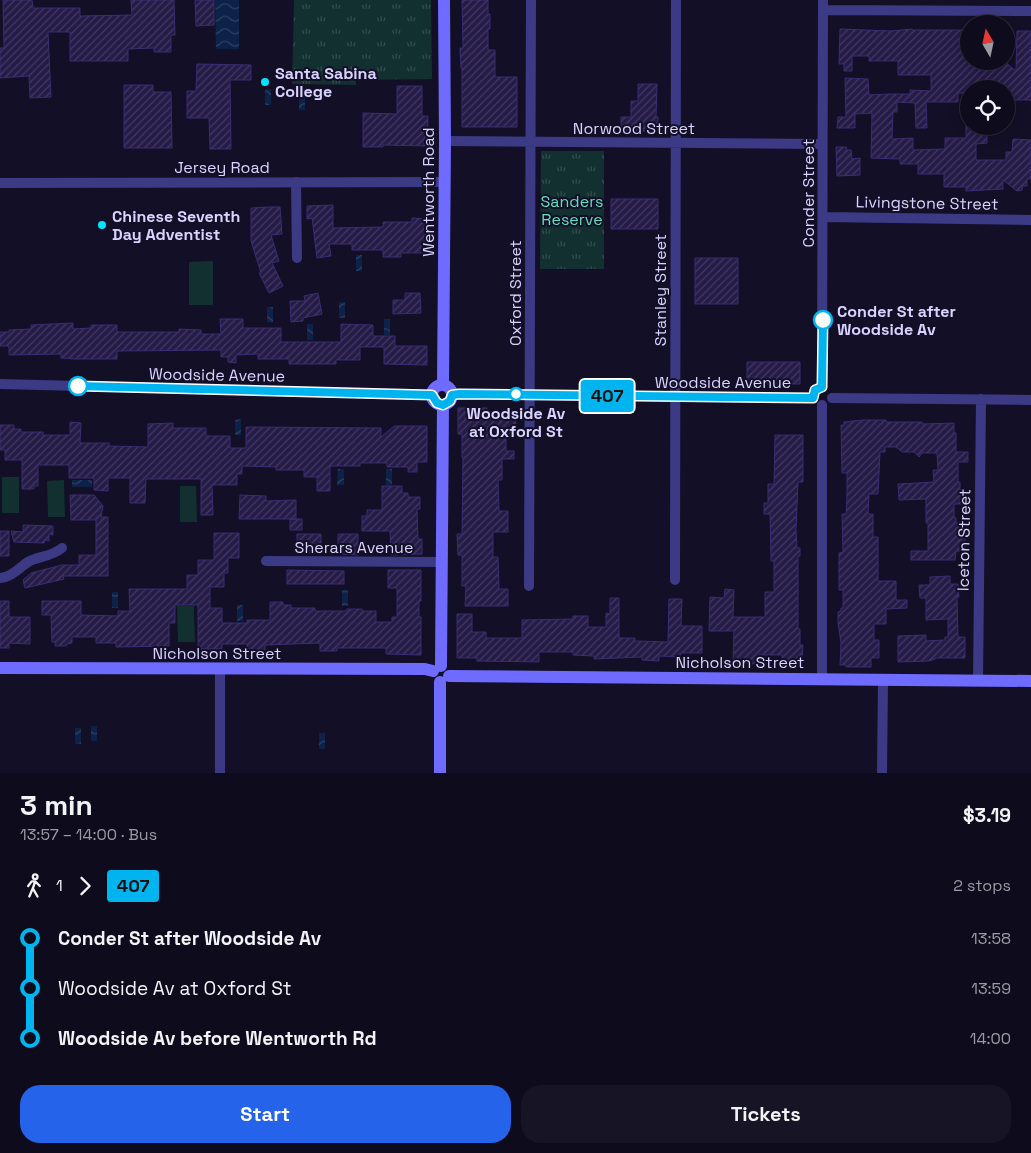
<!DOCTYPE html>
<html lang="en">
<head>
<meta charset="utf-8">
<style>
  :root { --surface:#0e0b1c; --page:#171425; --text:#f1f3f6; --muted:#9b9ba3; --line:#2e2b3b; --accent:#2563eb }
  body { margin:0; font-family:"Space Grotesk",sans-serif; background:var(--page); color:var(--text); height:100vh; display:flex; flex-direction:column; font-size:19px; white-space:nowrap }
  * { box-sizing:border-box; margin:0 }
  p { font-size:16px; color:var(--muted) }
  .icon { flex:none; width:28px; height:28px; fill:none; stroke:currentColor; stroke-width:2; stroke-linecap:round; stroke-linejoin:round }
  .map { position:relative; height:773px; overflow:hidden }
  .details { display:flex; flex-direction:column; background:var(--surface); flex:1 }
  .details>* { flex:none }
  .badge { padding:0 10px; border-radius:4px; font-size:18px; line-height:32px }
  .needle { width:32px; rotate:351deg }
  .controls { position:absolute; left:960px; top:15px; display:grid; gap:10px }
  .controls a { display:grid; place-items:center; width:55px; height:55px; border-radius:50%; background:var(--surface); box-shadow:0 2px 12px #0003,0 0 0 1px var(--line); font-size:25px }
  .map>.badge { position:absolute; translate:-50% -50%; box-shadow:0 0 0 2px #fff }
  .legs { display:flex; align-items:center; gap:8px; height:55px; padding:0 20px; font-size:16px }
  .legs p { margin-inline-start:auto }
  .overview { display:flex; align-items:center; justify-content:space-between; height:85px; padding:0 20px }
  h1 { font-size:28px; font-weight:800; line-height:38px }
  .action { display:flex; gap:10px; margin-top:auto; padding:10px 20px }
  .action a { flex:1; height:58px; border-radius:20px; background:var(--accent); color:#fff; font-size:20px; font-weight:800; line-height:58px; text-align:center }
  .action a+a { background:var(--page); color:var(--text) }
  ul { padding:0 20px; list-style:none }
  li { display:flex; align-items:center; gap:18px; height:50px; font-size:19px }
  li i { display:grid; place-items:center; width:8px; height:100%; margin:0 6px; background:currentColor }
  li i::after { content:''; width:12px; height:12px; margin:-6px; border:4px solid; border-radius:50%; background:var(--surface) }
  li p { margin-inline-start:auto }
  li:first-child i { background:linear-gradient(#0000 50%,currentColor 0) }
  li:last-child i { background:linear-gradient(currentColor 50%,#0000 0) }
  .map>svg:first-child { display:block }
  .grass { fill:url(#grass-tufts) }
  .pitch { fill:#12302f }
  .water { fill:url(#water-waves) }
  .building { fill:url(#building-hatch); stroke:#3b2d73 }
  .lines { fill:none; stroke-linecap:round; stroke-linejoin:round }
  .street { stroke:#3d3a85; stroke-width:10 }
  .secondary { stroke:#6f6bff; stroke-width:12 }
  .line-1-casing { stroke:#fff; stroke-width:11 }
  .line-1 { stroke:#00b5ef; stroke-width:8 }
  .poi-dot { fill:#00e5ff; stroke:#130f26; stroke-width:2 }
  .stop-1-dot { fill:#fff; stroke:#00b5ef; stroke-width:2.5 }
  .labels { text-anchor:middle; dominant-baseline:central; stroke-width:4; stroke-linejoin:round; paint-order:stroke }
  .poi-label { font-size:16px; font-weight:bold; fill:#d9d4ff; stroke:#130f26; text-anchor:start }
  .street-label { font-size:16px; fill:#d9d4ff; stroke:#130f26 }
  .park-label { font-size:16px; fill:#5fe0c0; stroke:#130f26 }
  .stop-label { font-size:16px; font-weight:bold; fill:#d9d4ff; stroke:#130f26; text-anchor:start }
</style>
</head>
<body>
<div class="map">
<svg width="1031" height="773" viewBox="0 0 1031 773">
  <defs>
    <pattern id="grass-tufts" width="24" height="20" patternUnits="userSpaceOnUse" patternTransform="scale(1.25)"><rect width="24" height="20" fill="#12302f"/><path d="M3 7l-1-3M5 7V3M7 7l1-3M15 17l-1-3M17 17v-4M19 17l1-3" fill="none" stroke="#344d4e"/></pattern>
    <pattern id="water-waves" width="16" height="10" patternUnits="userSpaceOnUse" patternTransform="scale(1.25)"><rect width="16" height="10" fill="#0c2248"/><path d="M0 5q4-4 8 0t8 0" fill="none" stroke="#2f4163"/></pattern>
    <pattern id="building-hatch" width="6" height="6" patternUnits="userSpaceOnUse" patternTransform="scale(1.25)"><rect width="6" height="6" fill="#241b47"/><path d="M-1 1l2-2M0 6l6-6M5 7l2-2" fill="none" stroke="#433b63"/></pattern>
  </defs>
  <rect width="100%" height="100%" fill="#130f26"/>
  <path class="grass" d="M294 0H431L432 79 356 80V85L292 84Z
    M541 151H604V269H540Z"/>
  <path class="pitch" d="M213 261V305H189V262Z
    M2 477H19V513H2Z
    M64 480 65 517H48L47 481Z
    M180 486H196L197 522H180Z
    M177 606H194L195 642H178Z"/>
  <path class="water" d="M215 0H239V49H216Z
    M265 89H271V105H265Z
    M299 94H305V110H299Z
    M356 255H362V271H356Z
    M339 302H345V318H339Z
    M267 307H273V323L267 322Z
    M384 319H390V335H384Z
    M307 324H313V340H307Z
    M241 419V435H235V420Z
    M338 469H344V485H337Z
    M386 469H392V485H386Z
    M72 480H92V487H72Z
    M342 590H348V606H342Z
    M112 592H118V608H112Z
    M237 605H243V621H237Z
    M91 726H97V741H91Z
    M75 728H81V744H75Z
    M319 733H325V749H319Z"/>
  <path class="building" d="M3 0H32L33 8H80V16L132 15 131 0H174L175 35H171V52H154V48L128 49V61H70V32H48L51 97 30 98 29 76 0 78V48H4Z
    M195 0H214V25L196 26Z
    M462 0H488V14H490V29H488V50H495V77H517V127H462V68H461L460 48H463Z
    M840 29 891 31 912 29 913 30H968V61H1004L1016 71 1017 31H1031V100H1006V89H968V93H958V102H926L927 128H916L915 103 897 102V112H893L892 139 913 138V150L945 149V138H966V126H987V143L976 144V160H1006V152H1012L1013 139 1031 140V179H1027V186H1023L1022 190 1017 191 1003 180V189L966 191V187H944V174H918V164H900V159L871 158 872 113 855 114V128H837L838 117H846L845 78 868 79 869 95 890 94H910V90L931 91V75H898V61H869V56H852V71H844V64H839Z
    M197 64 251 65V80H230L231 149H210L209 118H187V91H196Z
    M638 84H657L656 117H658V131H621V117H631V101H638Z
    M124 85H153V92H171L172 148H124Z
    M397 86H422V116H428L427 146 383 145V147H363V113L397 114Z
    M836 147H846L847 150H851L852 159 860 158V175L837 176Z
    M611 199H658V229H611Z
    M333 205V228L383 227V222H412V218L428 219 427 253H401V257H383V250H352V244H329L331 256 317 258 312 218 307 219V206Z
    M268 207H280L282 234 271 235 279 261 272 263 283 286 269 293 259 273H261L251 241V208Z
    M695 258H738V304H695Z
    M318 293 322 314 303 318V321L291 322 290 301H305L304 296Z
    M405 293H420L421 313 393 314V300H405Z
    M220 319H243V328H281V342H341V324L373 325V336H395V346H427V365L384 364V347H360V360H336V364H289V359H258V354L236 355V363L228 362V357H221V350L117 351V359H75L61 358V354L9 355V346H0V332H9V330L31 329V325L73 323V329L91 328V325H117V332H179V329L201 330V334H221Z
    M747 362H800V384H747Z
    M458 408H487V415H507V417L516 418 515 434H506V451H514V459H502V480H498L499 511H508V532H493V557H498L499 589H508V606H465L466 586H462V555H458L457 534H462L463 457H462V434H458Z
    M863 420H886V422H922V424L954 423V433H956V452H968V462H958V482H960V489L962 491V504H954V517L956 518V523H962V529H965V551H956L955 560H911V551H928V523H926V499L899 500 898 484 934 482 933 470H938L937 453H922L919 457 914 452H902L896 447H885V452H880L878 494H869L868 514H873V537H878V581H896V600H907V608L886 609V624H874V640H879V658H871V667H846V665H840L841 643 838 622V612L841 611V608H843V590H839V553L843 552 842 514H846L847 497V473H842L841 425H844V422Z
    M70 422 81 423 80 443H109V446L148 447V424L173 423V428H206V436H230V448H246V427L381 428V437L394 426H427V462H417V472H408V467H387V463H360V466H330V491H317V477H304V470H276V467L242 466V474H237V485H212L213 515H201V479H146L145 503H130V478H108V491L94 490V478H69V465H38V486H34V489H22V460H5V450H0V425H14V429H21V432H43V435H70Z
    M775 435H803V482H798L796 530 797 548H800V556H798V629H800V645H803L802 660 800 663H782V655H759V664L733 663 734 631H709L710 597 724 598 725 589 734 590 733 617H765V592H774V561H771L770 514H764V503H768V484H774Z
    M382 486H402V493H408V497H420V509H417L418 539H422V554L391 555 390 531H362V516H367V510H382Z
    M70 495H94L103 506 101 517H108V576H63L64 579 25 588 23 580 31 573 62 565H79V555H96V520H71Z
    M240 495 266 496V501L296 500V519H239Z
    M290 519H302V530H290Z
    M23 525 53 526V535L49 534V541L45 540 44 543 14 542 11 531 23 532Z
    M0 531H9V556H0Z
    M214 533H239V558H228V573H224V587H210V608H222V623H247V620H270V602H283V605H291V608H315V611H347V609H362V611H376V622H392V617H397V588H388V570H421V601H419V617H421V655L386 654V648H337V651H320V643L265 645V650H247V644H222V649H198V605H175V623H169V646L116 647V643H96V637H72V643L67 644 66 646H55V642H52L51 615H42V601H81V615L118 616V611H130L129 589H187V575H198V560H214Z
    M297 534H321V553H297Z
    M338 534H358V555L338 554Z
    M287 570 344 571V584H287Z
    M950 576V584H958L959 597H957L958 637H965V658H935V659L929 661 898 662V636L926 635V641L945 640V637H948V619L926 620V598H920L919 585H930V577Z
    M610 598H619V638H635V641L668 642 669 599H682L681 626H702V653H681L680 657 659 656V661L642 660V657L594 659V656L573 655V652H539V662L477 661V658H457V614H472V632H486V638H522V620L573 619V616H588V627H606V613L610 614Z
    M0 601H9V617H30V644L9 643V648H0Z"/>
  <g class="lines">
    <path class="street" d="M823 10 1031 11
      M445 141 822 144
      M296 182 297 258
      M0 183 445 182
      M823 217 1031 220
      M0 384 432 395
      M822 387 823 0
      M452 395H530L813 398
      M832 398 1031 400
      M266 561 442 562
      M0 578C12 577 19 568 28 562 39 556 51 557 62 548
      M675 580 676 0
      M529 586 531 0
      M822 679V405
      M978 681 981 399
      M220 773V670
      M882 773 883 680"/>
    <path class="secondary" d="M443 385 445 141 444 0
      M432 395a10 10 0 1 1 20 0a10 10 0 1 1-20 0Z
      M441 666 443 405
      M0 668 425 669 433 671
      M449 676 1031 681
      M440 682V773"/>
  </g>
  <g class="lines">
    <defs>
      <path id="line-1" d="M78 386 432 395 437 403 443 405 450 401 452 395 459 394 813 398 815 390 822 387 823 320"/>
    </defs>
    <use href="#line-1" class="line-1-casing"/>
    <use href="#line-1" class="line-1"/>
  </g>
  <g class="poi-dot">
    <circle cx="265" cy="82" r="5"/>
    <circle cx="102" cy="225" r="5"/>
  </g>
  <g class="stop-1-dot">
    <circle cx="823" cy="320" r="9"/>
    <circle cx="78" cy="386" r="9"/>
    <circle cx="516" cy="394" r="6"/>
  </g>
  <g class="labels">
    <g class="poi-label">
      <text x="275" y="73">Santa Sabina<tspan x="275" dy="18">College</tspan></text>
      <text x="112" y="216">Chinese Seventh<tspan x="112" dy="18">Day Adventist</tspan></text>
    </g>
    <g class="street-label">
      <text x="634" y="128">Norwood Street</text>
      <text x="222" y="167">Jersey Road</text>
      <text transform="translate(428 192) rotate(-90)">Wentworth Road</text>
      <text transform="translate(808 193) rotate(-90)">Conder Street</text>
      <text transform="translate(927 203) rotate(1)">Livingstone Street</text>
      <text transform="translate(660 290) rotate(-90)">Stanley Street</text>
      <text transform="translate(515 293) rotate(-90)">Oxford Street</text>
      <text transform="translate(217 375) rotate(1)">Woodside Avenue</text>
      <text x="723" y="382">Woodside Avenue</text>
      <text transform="translate(964 540) rotate(-89)">Iceton Street</text>
      <text x="354" y="547">Sherars Avenue</text>
      <text x="217" y="653">Nicholson Street</text>
      <text x="740" y="662">Nicholson Street</text>
    </g>
    <g class="park-label">
      <text x="572" y="201">Sanders<tspan x="572" dy="18">Reserve</tspan></text>
    </g>
    <g class="stop-label">
      <text x="837" y="311">Conder St after<tspan x="837" dy="18">Woodside Av</tspan></text>
      <text x="516" y="413" text-anchor="middle">Woodside Av<tspan x="516" dy="18">at Oxford St</tspan></text>
    </g>
  </g>
</svg>
<div class="controls">
<a><svg class="needle" viewBox="-14 -14 28 28"><path d="M0-13l5 13h-10z" fill="#e53935"/><path d="M0 13l5-13h-10z" fill="#9b9ba3"/></svg></a>
<a><svg class="icon" aria-label="locate" viewBox="0 0 24 24"><circle cx="12" cy="12" r="6"/><path d="M12 2v4M12 18v4M2 12h4M18 12h4"/></svg></a>
</div>
<b class="badge" style="left:607px;top:396px;background:#00b5ef;color:#111">407</b>
</div>
<section class="details">
<div class="overview"><div><h1>3 min</h1><p>13:57 – 14:00 · Bus</p></div><b>$3.19</b></div>
<div class="legs"><svg class="icon" aria-label="walk" viewBox="0 0 24 24"><circle cx="13" cy="4" r="2"/><path d="M13 8l-2 6 4 7M11 14l-3 7M7 12l3-4h3l4 4"/></svg>1<svg class="icon" aria-label="forward" viewBox="0 0 24 24"><path d="M9 5l7 7-7 7"/></svg><b class="badge" style="background:#00b5ef;color:#111">407</b><p>2 stops</p></div>
<ul>
<li><i style="color:#00b5ef"></i><b>Conder St after Woodside Av</b><p>13:58</p></li>
<li><i style="color:#00b5ef"></i><span>Woodside Av at Oxford St</span><p>13:59</p></li>
<li><i style="color:#00b5ef"></i><b>Woodside Av before Wentworth Rd</b><p>14:00</p></li>
</ul>
<div class="action"><a>Start</a><a>Tickets</a></div>
</section>
</body>
</html>
